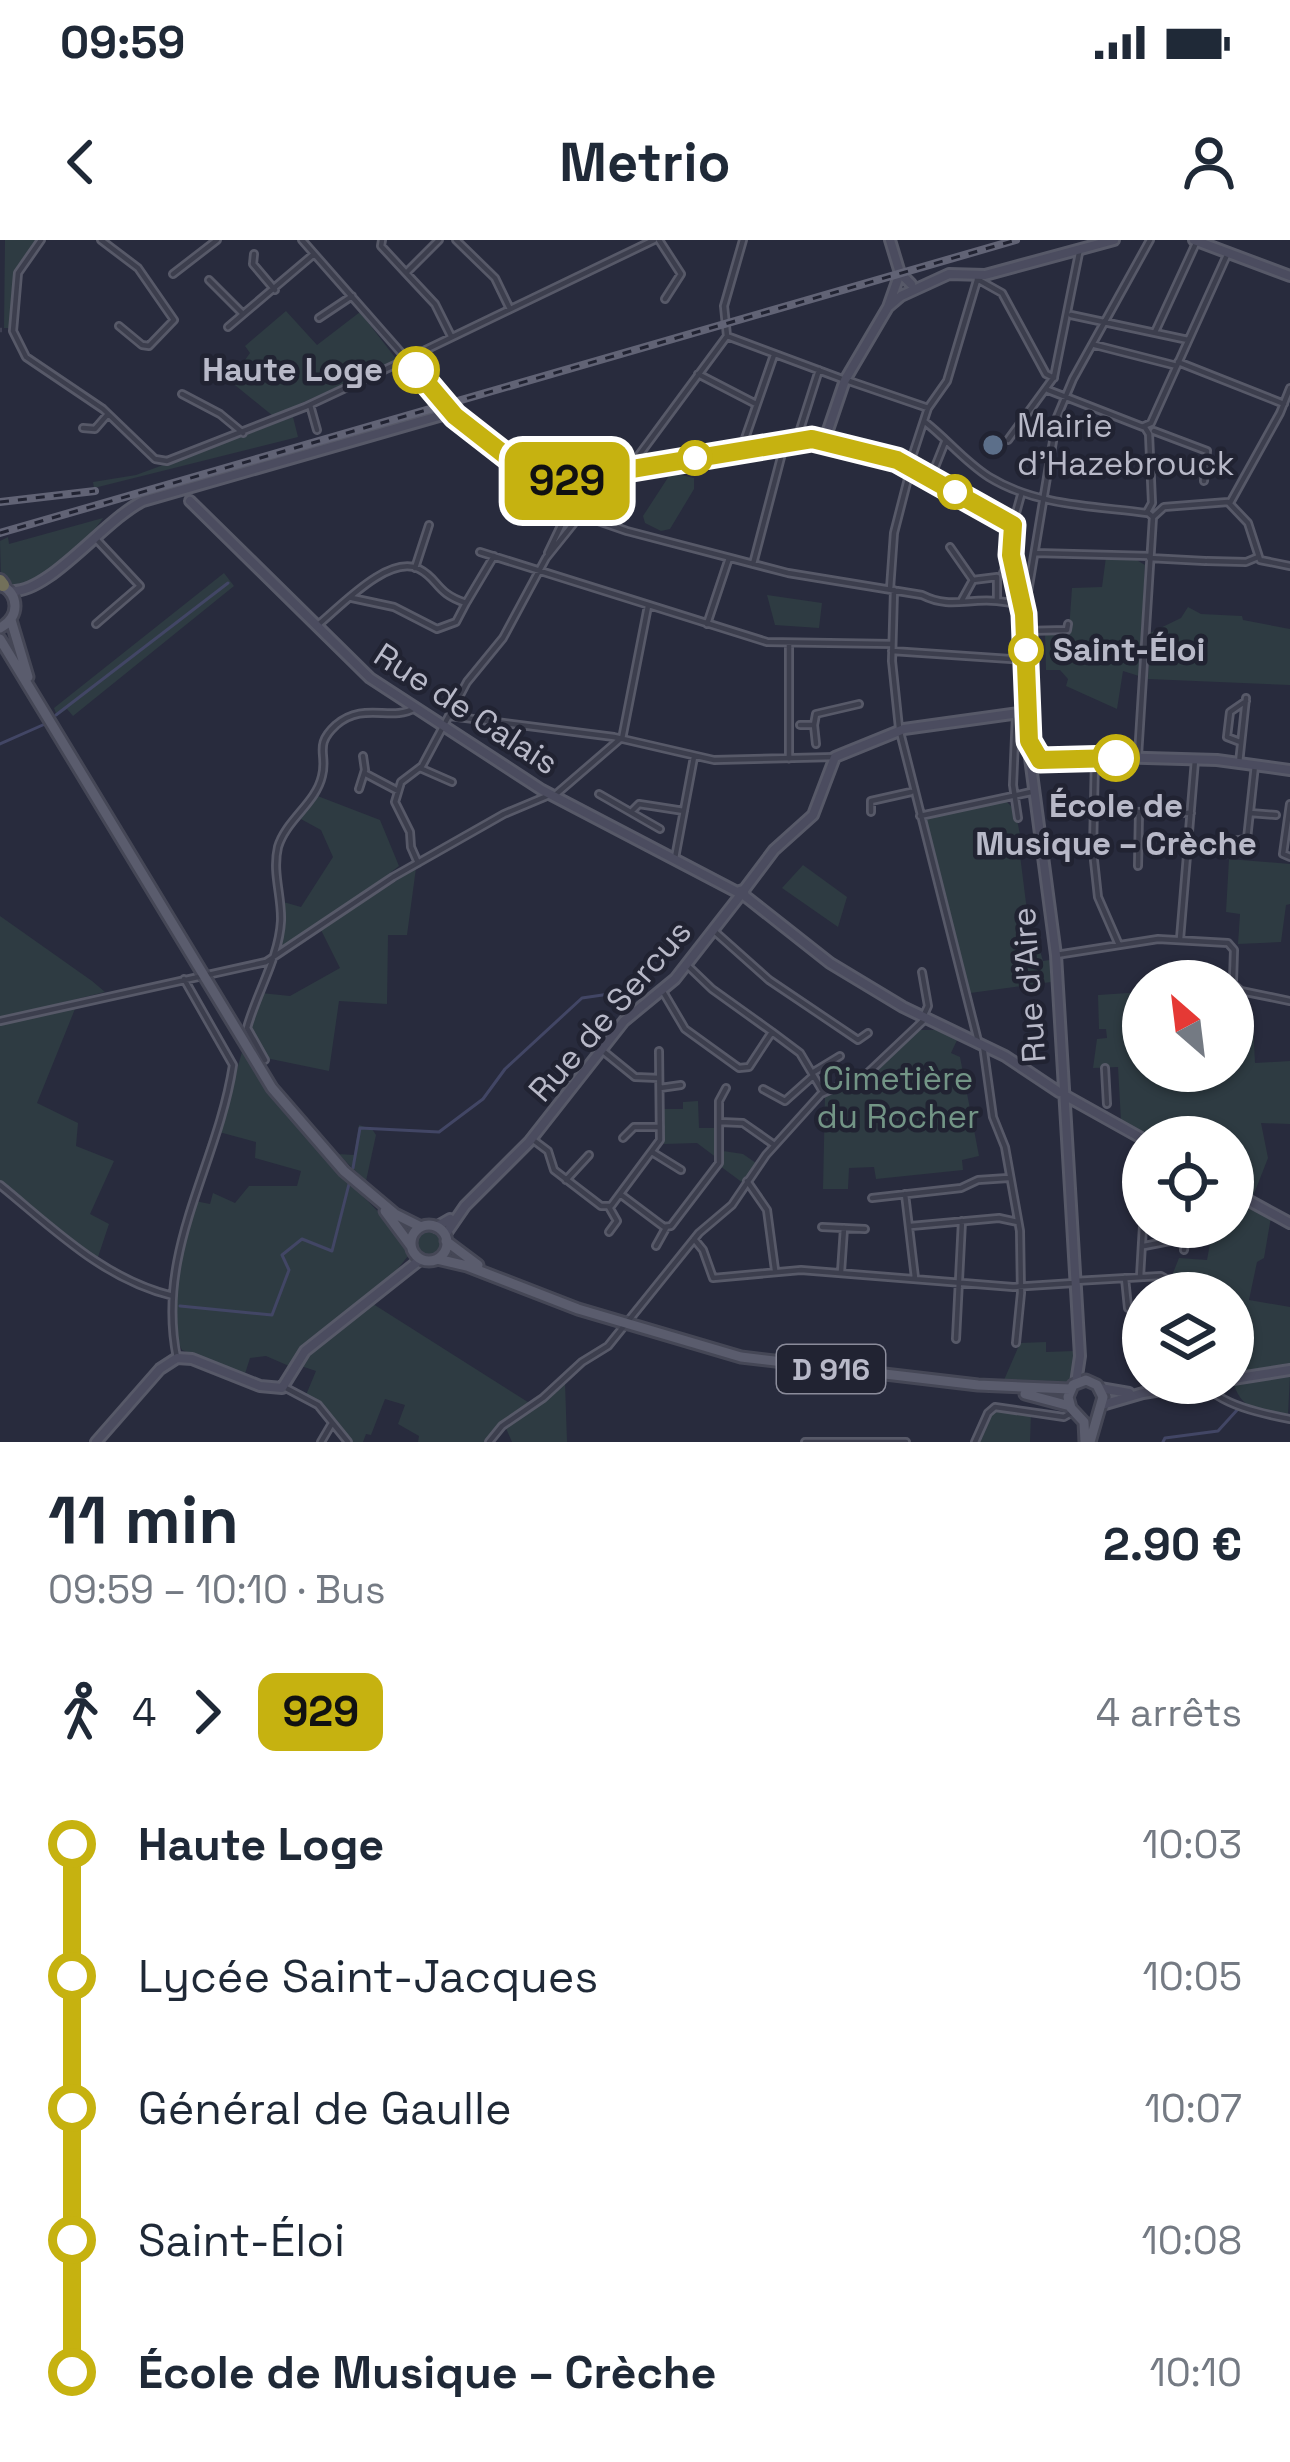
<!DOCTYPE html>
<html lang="fr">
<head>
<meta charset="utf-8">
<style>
  :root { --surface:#fff; --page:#f6f6f7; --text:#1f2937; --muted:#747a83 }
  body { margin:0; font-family:"Space Grotesk",sans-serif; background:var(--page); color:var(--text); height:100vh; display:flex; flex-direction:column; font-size:45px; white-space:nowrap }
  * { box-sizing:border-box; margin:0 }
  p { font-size:39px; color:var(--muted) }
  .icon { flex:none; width:66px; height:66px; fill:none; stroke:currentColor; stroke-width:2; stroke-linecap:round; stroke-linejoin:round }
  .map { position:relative; height:1202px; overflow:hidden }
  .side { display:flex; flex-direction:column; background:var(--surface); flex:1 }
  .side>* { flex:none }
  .badge { padding:0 24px; border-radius:18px; font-size:42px; line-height:78px }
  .needle { width:78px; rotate:332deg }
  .buttons { position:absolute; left:1122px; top:720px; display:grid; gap:24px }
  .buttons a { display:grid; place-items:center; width:132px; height:132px; border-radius:50%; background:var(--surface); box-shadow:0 3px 9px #0004; font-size:60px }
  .map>.badge { position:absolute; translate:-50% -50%; box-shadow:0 0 0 6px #fff }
  .legs { display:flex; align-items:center; gap:18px; height:132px; padding:0 48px; font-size:39px }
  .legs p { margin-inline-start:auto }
  .overview { display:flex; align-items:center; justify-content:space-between; height:204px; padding:0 48px }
  h1 { font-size:66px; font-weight:700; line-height:90px }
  ul { padding:0 48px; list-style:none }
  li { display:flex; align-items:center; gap:42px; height:132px; font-size:45px }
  li i { display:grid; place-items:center; width:18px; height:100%; margin:0 15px; background:currentColor }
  li i::after { content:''; width:30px; height:30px; margin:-15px; border:9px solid; border-radius:50%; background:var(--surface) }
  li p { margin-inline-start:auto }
  li:first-child i { background:linear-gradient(#0000 50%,currentColor 0) }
  li:last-child i { background:linear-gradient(currentColor 50%,#0000 0) }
  .status { display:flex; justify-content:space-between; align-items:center; height:84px; padding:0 60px; background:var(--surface); direction:ltr }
  .status svg { height:33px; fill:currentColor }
  header { display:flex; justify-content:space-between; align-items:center; height:156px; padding:0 48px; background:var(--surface); font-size:54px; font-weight:700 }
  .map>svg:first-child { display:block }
  .green { fill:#2e3b42 }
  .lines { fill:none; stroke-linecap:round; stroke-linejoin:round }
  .stream { stroke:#424665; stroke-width:3 }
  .street-tunnel { stroke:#3e4052; stroke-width:4.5; stroke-dasharray:4.5 2; stroke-linecap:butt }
  .street-casing { stroke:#575968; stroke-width:10 }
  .secondary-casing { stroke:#575968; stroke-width:14 }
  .primary-casing { stroke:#454756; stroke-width:15 }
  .highway-casing { stroke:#444655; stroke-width:18 }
  .street { stroke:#3c3e4d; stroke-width:4.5 }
  .secondary { stroke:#4b4c5f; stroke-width:8 }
  .primary { stroke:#5a5c6d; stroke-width:9 }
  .highway { stroke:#72705a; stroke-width:12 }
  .rail-casing { stroke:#616375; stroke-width:8 }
  .rail { stroke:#212332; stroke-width:3; stroke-dasharray:9; stroke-linecap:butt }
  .line-1-casing { stroke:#fff; stroke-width:27 }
  .line-1 { stroke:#c6b210; stroke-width:18 }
  .stop-1-dot { fill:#fff; stroke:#c6b210; stroke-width:6 }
  .service-dot { fill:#5c6f8a; stroke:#212332; stroke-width:4.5 }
  .labels { text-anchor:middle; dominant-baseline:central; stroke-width:9; stroke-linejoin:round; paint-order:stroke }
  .shield { fill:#212332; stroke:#8b8c9b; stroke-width:3 }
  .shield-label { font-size:30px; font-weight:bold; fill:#b8b9c8 }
  .stop-label { font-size:33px; font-weight:bold; fill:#b8b9c8; stroke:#212332; text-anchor:end }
  .poi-label { font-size:33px; fill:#b8b9c8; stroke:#212332; text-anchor:start }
  .street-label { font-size:33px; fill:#b8b9c8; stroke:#212332 }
  .park-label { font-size:33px; fill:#739586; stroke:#212332 }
</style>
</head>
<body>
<div class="status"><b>09:59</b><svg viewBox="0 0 49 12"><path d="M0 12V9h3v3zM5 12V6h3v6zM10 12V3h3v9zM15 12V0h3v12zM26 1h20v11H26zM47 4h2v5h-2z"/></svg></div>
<header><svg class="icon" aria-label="back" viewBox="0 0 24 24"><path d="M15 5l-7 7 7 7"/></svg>Metrio<svg class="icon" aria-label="person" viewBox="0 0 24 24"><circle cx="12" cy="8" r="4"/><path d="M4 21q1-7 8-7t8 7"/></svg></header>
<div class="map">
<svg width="1290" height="1202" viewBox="0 0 1290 1202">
  <rect width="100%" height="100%" fill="#282b3d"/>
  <path class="green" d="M5 0H37L15 33 14 83 10 88H4Z
    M286 71 317 105 360 72 397 120 273 176 230 141 250 113 245 106Z
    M293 177 298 197 94 248 93 242 136 235Z
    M677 234 694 238V249L670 289 661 291 645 283 643 276 669 236Z
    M103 278C94 293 38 349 19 347 14 347 6 341 1 339L0 301 8 297 9 304Z
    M1106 317 1135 319 1145 325 1139 436 1123 431 1117 469 1066 446 1068 439 1060 430H1046L1045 392 1069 390 1072 348 1102 347Z
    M224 333 234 346 73 476 67 469 57 476 54 468Z
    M767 355 822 363 819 388 775 385Z
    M1188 367 1201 374 1242 376 1243 380 1290 389V445L1148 439 1150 393 1181 378Z
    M315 555 380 580 399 626 338 673 282 708 279 703 284 685 280 661 301 667 333 617 321 590 299 578Z
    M1005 560 1015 570 1024 614 1020 615 1026 663 1043 721 1050 720 1051 742 970 753 924 579Z
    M1229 619 1290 624V664L1286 665 1281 702 1238 704 1240 674 1226 672Z
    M803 625 847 657 838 687 782 648Z
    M416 628 407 695H388L387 764 339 761 329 831 266 818C246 788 248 786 261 753L290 756 340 728 321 690Z
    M0 676 92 741 105 752 0 778Z
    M1143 752V831H1233V777L1253 782 1255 823 1290 821V884L1261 883 1268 918 1252 959 1233 947V897H1146L1121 881 1118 827 1093 828 1097 799 1107 798 1106 789H1099L1098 755Z
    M77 764 37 863 78 883 76 906 114 921 90 974 109 984 97 1020 0 943V783Z
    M920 790H941L958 798 951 813 960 817 979 916 962 920 963 930 876 939 874 927 849 928 848 949H823L825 856 862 844Z
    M242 812 298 889 392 986 408 1009V1016L396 1031 298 1112 289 1126 266 1116 250 1118 244 1137 182 1110C163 1081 184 994 195 961L210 964 213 953 235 963 249 946H297L301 931 255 918 256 902 219 892Z
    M698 861 699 888H716L717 918 697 903 664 904 663 869H683V862Z
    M359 885 372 889 376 895 366 941 338 914 354 915Z
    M723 911 743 914 756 923 743 943 720 926Z
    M1233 958 1271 977 1264 1018 1257 1022 1249 1060 1290 1067V1123L1233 1134V1053H1175L1173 1033 1179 1018 1207 1020 1213 987H1233Z
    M415 1003a14 14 0 1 1 28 0a14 14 0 1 1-28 0Z
    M370 1062 531 1164 501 1183 486 1202H418L419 1196 398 1184 405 1165 385 1159 371 1195 366 1194 363 1202H353L322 1166 306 1155 316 1131 298 1125Z
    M1046 1102V1112L1074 1111V1131L1067 1146 1012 1144 1004 1140 1020 1103Z
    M1290 1136 1288 1174C1263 1171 1243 1172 1234 1145Z
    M565 1142 567 1202H512L505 1186Z
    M996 1169 1031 1173 1030 1202H978L988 1176Z"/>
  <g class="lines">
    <path class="stream" d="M56 475 228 343
      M0 504 45 484
      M353 928 360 888 439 892 483 859 505 829 582 758 623 752
      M180 1066 272 1075 289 1030 282 1015 302 999 332 1011 349 944
      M1275 1174 1290 1176
      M1163 1202 1165 1198 1218 1191 1238 1169"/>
    <path class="street-tunnel" d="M0 90H2"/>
    <defs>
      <path id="street" d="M101 0 138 28 174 80 149 106 142 105 119 86
        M302 0 404 116
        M382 0 381 6 406 33 439 0
        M456 0 495 38 510 69
        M659 0 681 34 665 59
        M254 14 253 24 275 50
        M1227 15 1151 183 1144 186 1149 194 1152 263 1147 272 1153 277 1164 267 1228 262 1248 283 1260 320 1290 326
        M406 33 435 64 451 96
        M173 34 217 0
        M977 39 1002 53 1046 134 1054 138
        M209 40 242 73
        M1071 75 1188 100
        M319 78 352 56
        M228 87 314 14
        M13 91 26 117 103 169 155 219 167 221 305 167 401 122 405 115 413 116 654 0
        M13 91 18 33 41 0
        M1155 92 1197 1
        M727 96 845 140
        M727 96 724 66 743 0
        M1095 105 1177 126
        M404 120 433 148 450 171
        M1178 122 1284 164
        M698 134 756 164
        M849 141 928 168
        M1048 150 1143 187
        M182 154 220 174 243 193
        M310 165 317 190
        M925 182C947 199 964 221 989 237 1036 266 1094 266 1147 273
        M83 188 95 189 108 174
        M1154 191 1207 211 1204 241
        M797 199 819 130
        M1008 200 1054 137 1080 8
        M741 210 774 115
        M909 226 928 168 947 141 978 37
        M628 230 727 96
        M931 237 945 202
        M542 247 578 274 627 291 788 333 922 355C950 369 967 358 997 361V337L973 340 962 360
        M1230 263 1280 173 1290 148
        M1013 284 1021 255
        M950 307 973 340
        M480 312 767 402 892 404
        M548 313 569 269
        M1035 313 1150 316
        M1149 318 1205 321
        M1207 321 1246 322 1258 317
        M753 324 785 202
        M415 328 429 285
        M1003 333 1009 317
        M890 349 894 293 911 227
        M894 350 892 421 899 488
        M352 358 394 367 437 389 456 382 466 363
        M997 361 1020 364 1027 358 1057 177 1073 139 1150 0
        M96 384 140 346 97 300
        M319 384C341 366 389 314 419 329 439 339 435 353 466 363L494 316
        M707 384 729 318
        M1025 391 1067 390 1068 384
        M892 411 1024 420
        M1016 474 1013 545 1018 578
        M450 476 614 497 714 520 835 517
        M800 485H814L816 504
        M814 485 816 474 859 464
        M900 492 978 801
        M622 499 648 366
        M1240 502 1227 497 1230 472 1246 461
        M1138 516 1153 277
        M1095 518 1093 611 1098 657 1119 705
        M789 519V405
        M1239 523 1246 458
        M420 528 452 542
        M364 533 398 551
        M359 549 365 530 363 516
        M599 554 660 589
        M554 556 620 499
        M1290 564 1283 614 1290 617
        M1095 571 1191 573
        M631 572 639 564 684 571
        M871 572V561L911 552
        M1250 573 1276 575
        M920 576 1031 552
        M1231 601 1247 599 1255 525
        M675 618 694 517
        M418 623 411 607 410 592 395 562 401 542 422 526 467 442 503 398 546 318 614 233
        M1138 626 1139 572
        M713 690 769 740 858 800 868 793
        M1180 699 1195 520
        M1056 715 1158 699 1228 703 1234 710 1233 741
        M922 732 928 766 923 777
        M1233 744 1241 751 1290 761
        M662 750 685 789 739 828 749 827 772 792 712 749 687 725
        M0 781 266 722 393 637 504 574 547 556
        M772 792 800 813 822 850
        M983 805 993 877 1005 907 1020 991 1021 1053 1016 1103
        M603 811 635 837 659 838
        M265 820 247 788C256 754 279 718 281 681 282 656 272 633 278 607 286 580 316 563 322 536 328 514 313 506 336 485 364 461 391 482 415 468
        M1105 828 1107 864
        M812 833 840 816
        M660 848 681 845
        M763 849 785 861 813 836
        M720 882 743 883 773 904
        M623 898 634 887H660
        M532 899 548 911 554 930 601 966H611L660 900 659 811
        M652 912 681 930
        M566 940 589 915
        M747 941 767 970 775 1030
        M0 945C54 989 103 1039 173 1056
        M620 954 664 987 671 986 719 923V861L726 848
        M905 954 915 1038
        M872 958 961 948 978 940 1008 938
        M911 986 999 978 1018 982
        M822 987 865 989
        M609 992 617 981 609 967
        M694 999 703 1010 713 1038 801 1030 1013 1047 1074 1043
        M656 1006 666 988
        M1144 1006 1185 998
        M1184 1010 1187 987
        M841 1032 844 988
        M1140 1037 1143 986
        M1125 1038 1128 1068 1143 1072
        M1075 1041 1161 1036 1168 1040 1174 1053
        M956 1099 962 981
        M177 1118C155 1010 217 928 233 825L184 739
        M1204 1143C1219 1165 1264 1174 1290 1179
        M284 1147 318 1165 348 1202
        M321 1202 331 1185
        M489 1202 502 1186 543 1158 582 1122 608 1106 699 993 732 965 766 915 821 854 868 833 926 778
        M805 1202H906
        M975 1202 988 1173 995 1167 1064 1177 1071 1173"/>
      <path id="secondary" d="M890 0 900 33 911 44
        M1194 0 1290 36
        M888 67 901 56 949 34 985 35 1114 0
        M446 173 451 172 533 240 545 245 802 199
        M827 193 845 140 888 67 900 33
        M800 199 822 200 891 217 1013 285 1011 321 1025 391 1030 518 1056 715 1080 1116 1076 1143
        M190 261 370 438 542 550 737 652 743 650 745 656 830 723 903 767 1005 816 1059 852
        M10 351C48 355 104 280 143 261L446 174
        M1030 502 1042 515 1217 520 1290 530
        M744 650 774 610 813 575 835 517 904 489 1019 473 1027 480
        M1066 856 1143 899
        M1233 952 1290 983
        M436 987 450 979
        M445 995 465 966 529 902 624 781 675 739 739 657
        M1233 1139 1290 1130
        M1100 1148 1129 1153
        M1102 1165 1143 1153 1205 1143
        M96 1202 160 1129 177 1118 192 1119 260 1146 282 1148 305 1111 421 1019"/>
      <path id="primary" d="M0 344C20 355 20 377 0 388
        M11 380 28 437
        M0 399 272 848 344 931 395 974 421 987
        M385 971 411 1006
        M411 1003a18 18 0 1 1 36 0a18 18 0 1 1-36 0Z
        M446 1001 478 1025
        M437 1019 467 1026 578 1069 741 1117 978 1145 1070 1149
        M1025 1154 1070 1166
        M1085 1202 1084 1182 1071 1168 1068 1157 1073 1145 1086 1140 1097 1145 1103 1157 1090 1202"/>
      <path id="highway" d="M0 341 3 345"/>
    </defs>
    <use href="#street" class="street-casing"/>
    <use href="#secondary" class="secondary-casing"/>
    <use href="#primary" class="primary-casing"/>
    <use href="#highway" class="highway-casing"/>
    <use href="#street" class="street"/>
    <use href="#secondary" class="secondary"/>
    <use href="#primary" class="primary"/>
    <use href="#highway" class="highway"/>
    <defs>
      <path id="rail" d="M0 262 95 251
        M0 293 1016 0"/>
    </defs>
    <use href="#rail" class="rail-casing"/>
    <use href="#rail" class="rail"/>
  </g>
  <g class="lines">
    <defs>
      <path id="line-1" d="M416 130 455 176 542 244 812 199 897 220 1013 285 1011 315 1024 374 1029 501 1040 520 1116 518"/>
    </defs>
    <use href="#line-1" class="line-1-casing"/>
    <use href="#line-1" class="line-1"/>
  </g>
  <g class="stop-1-dot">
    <circle cx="416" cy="130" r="21"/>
    <circle cx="695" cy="218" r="15"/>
    <circle cx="955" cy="252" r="15"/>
    <circle cx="1026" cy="410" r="15"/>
    <circle cx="1116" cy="518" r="21"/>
  </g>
  <circle class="service-dot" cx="993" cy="205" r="12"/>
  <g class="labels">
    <rect class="shield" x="777" y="1105" width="108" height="48" rx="9"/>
    <g class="shield-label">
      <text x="831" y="1129">D 916</text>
    </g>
    <g class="stop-label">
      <text x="383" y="130">Haute Loge</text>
      <text x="1053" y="410" text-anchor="start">Saint-Éloi</text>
      <text x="1116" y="566" text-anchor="middle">École de<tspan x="1116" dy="38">Musique – Crèche</tspan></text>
    </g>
    <g class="poi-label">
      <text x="1017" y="186">Mairie<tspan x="1017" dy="38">d'Hazebrouck</tspan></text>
    </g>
    <g class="street-label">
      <text transform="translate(466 469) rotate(33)">Rue de Calais</text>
      <text transform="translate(1029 745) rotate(-94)">Rue d'Aire</text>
      <text transform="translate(610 771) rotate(-49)">Rue de Sercus</text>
    </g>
    <g class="park-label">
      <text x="898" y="839">Cimetière<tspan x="898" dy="38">du Rocher</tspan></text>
    </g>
  </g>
</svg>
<div class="buttons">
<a><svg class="needle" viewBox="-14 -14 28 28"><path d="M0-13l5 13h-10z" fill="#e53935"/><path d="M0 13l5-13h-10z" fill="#747a83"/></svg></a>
<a><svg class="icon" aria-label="locate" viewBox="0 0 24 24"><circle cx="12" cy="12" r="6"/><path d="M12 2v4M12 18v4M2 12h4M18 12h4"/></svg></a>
<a><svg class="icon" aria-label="layers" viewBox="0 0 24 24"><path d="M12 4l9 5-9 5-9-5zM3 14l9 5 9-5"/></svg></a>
</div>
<b class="badge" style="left:567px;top:241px;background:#c6b210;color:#111">929</b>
</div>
<section class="side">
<div class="overview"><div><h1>11 min</h1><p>09:59 – 10:10 · Bus</p></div><b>2.90 €</b></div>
<div class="legs"><svg class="icon" aria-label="walk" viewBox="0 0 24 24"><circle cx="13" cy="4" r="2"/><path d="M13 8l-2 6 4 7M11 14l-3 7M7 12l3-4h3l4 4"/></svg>4<svg class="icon" aria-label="forward" viewBox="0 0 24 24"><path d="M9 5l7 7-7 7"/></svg><b class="badge" style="background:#c6b210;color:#111">929</b><p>4 arrêts</p></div>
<ul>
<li><i style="color:#c6b210"></i><b>Haute Loge</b><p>10:03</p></li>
<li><i style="color:#c6b210"></i><span>Lycée Saint-Jacques</span><p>10:05</p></li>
<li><i style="color:#c6b210"></i><span>Général de Gaulle</span><p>10:07</p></li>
<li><i style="color:#c6b210"></i><span>Saint-Éloi</span><p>10:08</p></li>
<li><i style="color:#c6b210"></i><b>École de Musique – Crèche</b><p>10:10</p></li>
</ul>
</section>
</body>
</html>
